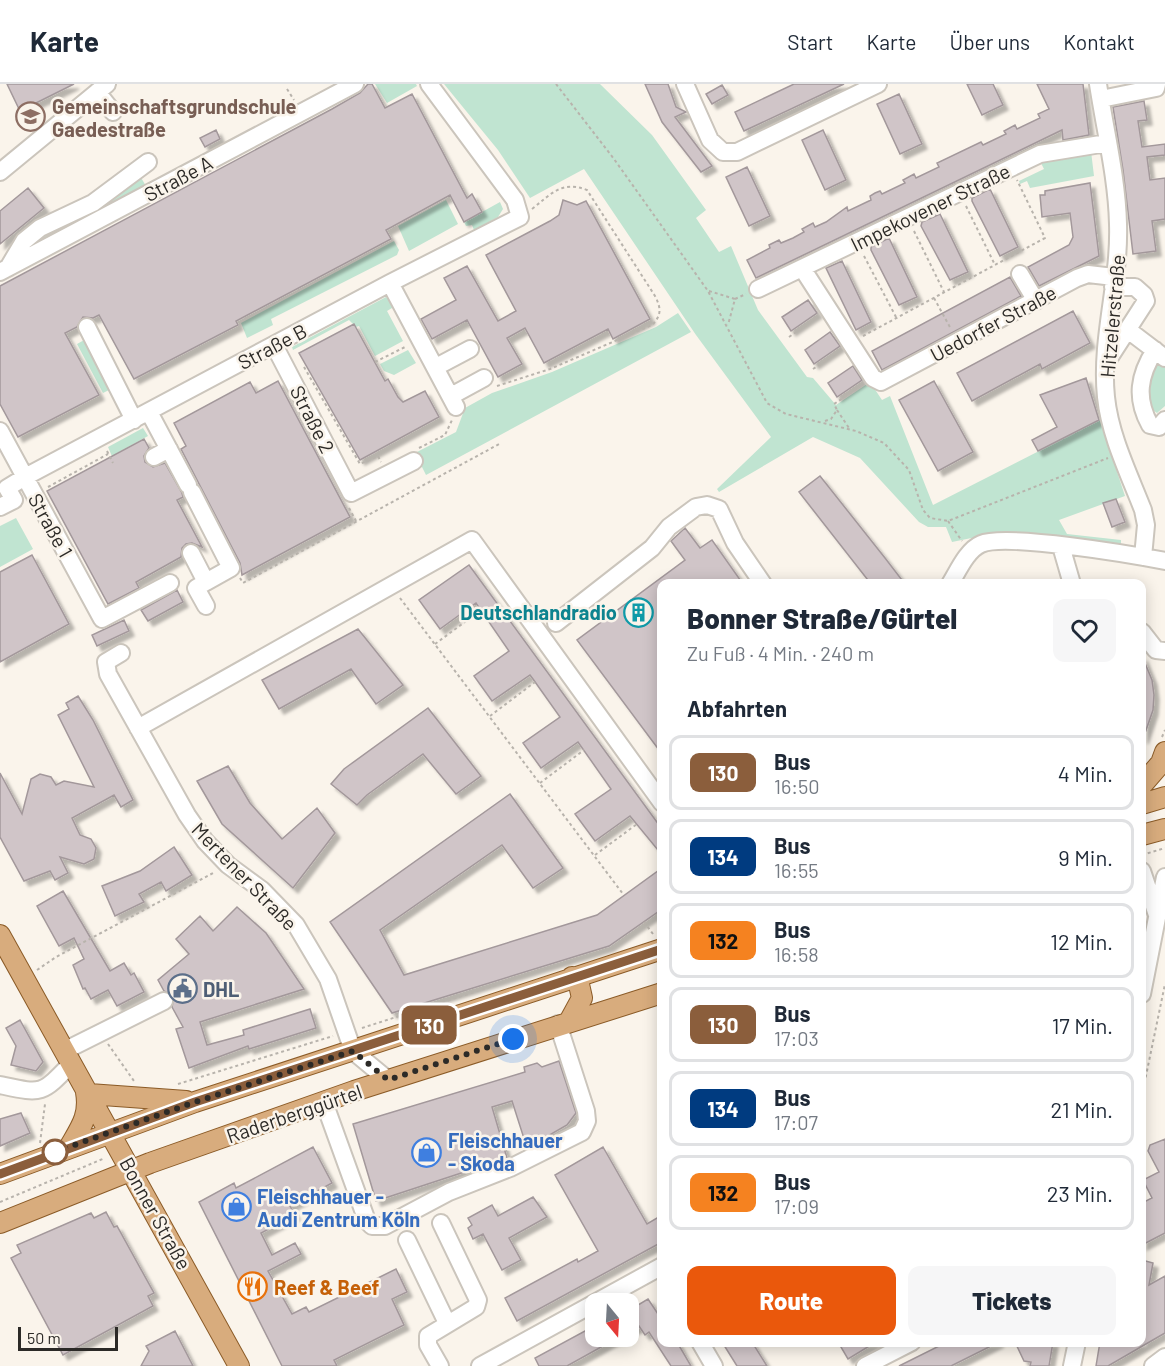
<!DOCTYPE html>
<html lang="de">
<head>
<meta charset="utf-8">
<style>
  :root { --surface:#fff; --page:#f6f6f7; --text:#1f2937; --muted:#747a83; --line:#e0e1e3; --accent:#ea580c }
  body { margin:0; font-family:Barlow,sans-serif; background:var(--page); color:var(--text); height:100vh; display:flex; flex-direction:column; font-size:22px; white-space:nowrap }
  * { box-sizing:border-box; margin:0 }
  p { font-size:20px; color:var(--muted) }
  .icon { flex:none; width:33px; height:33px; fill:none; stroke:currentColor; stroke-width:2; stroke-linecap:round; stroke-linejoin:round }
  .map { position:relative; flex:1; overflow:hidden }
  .sheet { position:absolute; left:657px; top:495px; width:489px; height:768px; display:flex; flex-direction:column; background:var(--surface); border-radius:12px; box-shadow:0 3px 15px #0003 }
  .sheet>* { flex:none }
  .badge { padding:0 12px; border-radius:9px; font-size:21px; line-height:39px }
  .needle { width:39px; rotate:162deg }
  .controls { position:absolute; left:585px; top:1209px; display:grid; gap:12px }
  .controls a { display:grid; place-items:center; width:54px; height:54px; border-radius:12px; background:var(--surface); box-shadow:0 3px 15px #0003; font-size:30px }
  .scale { position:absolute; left:18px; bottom:15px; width:100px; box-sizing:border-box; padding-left:6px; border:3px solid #2c2a27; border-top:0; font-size:16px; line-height:21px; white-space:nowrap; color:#2c2a27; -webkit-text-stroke:4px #faf4eb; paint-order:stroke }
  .you { position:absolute; width:30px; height:30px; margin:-15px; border:4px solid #fff; border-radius:50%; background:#1a73e8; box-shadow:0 0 0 9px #1a73e833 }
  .map>.badge { position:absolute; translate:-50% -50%; box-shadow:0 0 0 3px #fff }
  h2 { padding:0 30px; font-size:22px; line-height:54px }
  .round { display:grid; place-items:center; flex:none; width:63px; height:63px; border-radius:12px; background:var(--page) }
  .head { display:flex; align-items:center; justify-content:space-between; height:102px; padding:0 30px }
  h1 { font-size:28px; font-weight:800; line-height:45px }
  .action { display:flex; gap:12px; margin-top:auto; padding:12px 30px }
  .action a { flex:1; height:69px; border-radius:12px; background:var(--accent); color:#fff; font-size:24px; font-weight:800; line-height:69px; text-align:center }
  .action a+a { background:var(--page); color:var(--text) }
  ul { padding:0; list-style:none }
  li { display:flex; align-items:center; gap:18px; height:75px; margin:0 12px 9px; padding:0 18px; border:3px solid var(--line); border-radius:12px }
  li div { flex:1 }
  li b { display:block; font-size:22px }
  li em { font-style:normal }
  li .badge { min-width:66px; font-weight:700; text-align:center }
  header { display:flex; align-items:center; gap:36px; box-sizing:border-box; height:84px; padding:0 30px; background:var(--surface); border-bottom:2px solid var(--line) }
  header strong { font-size:28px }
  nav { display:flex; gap:33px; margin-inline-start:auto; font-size:21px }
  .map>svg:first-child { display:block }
  .green { fill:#c0e4d1 }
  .building { fill:#d0c5c8; stroke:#a3989b; stroke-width:1.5; filter:url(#shadow) }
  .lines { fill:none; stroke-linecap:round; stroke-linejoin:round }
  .minor-casing { stroke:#cbc5bc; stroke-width:20 }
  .major-casing { stroke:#8b5b27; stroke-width:22 }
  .path { stroke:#b8b3ac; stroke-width:2; stroke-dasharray:3 3; stroke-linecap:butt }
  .minor { stroke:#fff; stroke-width:16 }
  .major { stroke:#d8ac7d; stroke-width:20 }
  .line-casing { stroke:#fff; stroke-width:14 }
  .line { stroke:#8b5e3c; stroke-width:9 }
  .walk { stroke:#2c2a27; stroke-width:6; stroke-dasharray:0 10.8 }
  .stop-dot { fill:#fff; stroke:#8b5e3c; stroke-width:3 }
  .labels { text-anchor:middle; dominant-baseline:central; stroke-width:5; stroke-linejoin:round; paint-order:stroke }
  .education-label { font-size:20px; font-weight:bold; fill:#785e54; stroke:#faf4eb; text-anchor:start }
  .street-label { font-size:20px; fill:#2c2a27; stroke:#faf4eb }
  .culture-label { font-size:20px; font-weight:bold; fill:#0d838f; stroke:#faf4eb; text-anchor:end }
  .service-label { font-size:20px; font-weight:bold; fill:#4e5e75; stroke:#faf4eb; text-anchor:start }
  .shop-label { font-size:20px; font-weight:bold; fill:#366cbe; stroke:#faf4eb; text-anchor:start }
  .food-label { font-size:20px; font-weight:bold; fill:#c56008; stroke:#faf4eb; text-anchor:start }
</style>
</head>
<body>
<header>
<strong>Karte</strong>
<nav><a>Start</a><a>Karte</a><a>Über uns</a><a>Kontakt</a></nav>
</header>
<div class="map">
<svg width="1165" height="1282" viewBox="0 0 1165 1282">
  <defs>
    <filter id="shadow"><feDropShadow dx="5" dy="5" stdDeviation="1.5" flood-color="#0004"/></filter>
  </defs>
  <rect width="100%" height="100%" fill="#faf4eb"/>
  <path class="green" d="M375 0H416L417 2 387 19Z
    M444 0H600L652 51 706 126 696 134 719 168 731 162 758 226 807 293 813 294 836 321 870 298 882 316 890 312 933 421 1100 336 1125 412 1059 436 1067 450 1121 456V460L991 450 952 458 946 443H928L919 438 860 374 813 353 719 408 717 405 771 353 696 251 584 85 530 114 498 66Z
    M1091 67 1094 92 1030 104 1027 97 1020 100 1019 97 1044 85 1039 75Z
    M140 92 146 102 32 161 35 157Z
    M446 116 458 140 409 167 398 142Z
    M500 118 503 125 498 133 474 146 472 141 466 142 464 138Z
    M394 157 399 166 397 171 271 235 273 241 247 254 241 239Z
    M386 213 397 221 387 227 403 257 375 272 359 242 356 243 349 236 293 266 292 263Z
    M678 229 691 248 426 391 415 369 456 348 465 324 492 309 552 288 656 243Z
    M86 255 111 305 103 309 77 260Z
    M408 266 416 279 394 291 384 287 380 280Z
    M1159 279 1165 284V322L1157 329C1141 318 1150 294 1155 280Z
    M143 344 148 352 117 369 119 375 114 377 108 363Z
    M16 434 33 465 0 483V442Z"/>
  <path class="building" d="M7 0H74L20 27Z
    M368 0H372L385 24 412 10 467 114 472 110 482 128 464 138 450 111 386 146 391 155 236 237 238 241 134 295 99 231 93 234 83 233 77 243 65 249 99 311 18 353 0 320V202L332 25 360 9Z
    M645 0H668L676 23 686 28 675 33 712 82 701 88 662 38Z
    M794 0H844L744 47 735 28Z
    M967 0H993L1003 21 982 31Z
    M1037 0H1083L1089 51 1063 56 1062 46 756 194 747 176 770 164 769 161 779 156 781 159 793 154 804 148 802 145 813 139 815 143 826 138 847 123 848 127 871 116 870 112 875 109 880 107 882 110 905 99 903 96 914 90 916 94 939 83 937 79 981 58 983 61 1006 50 1004 47 1015 41 1017 45 1040 34 1038 30 1049 25Z
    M722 1 728 11 712 20 706 10Z
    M899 10 922 60 900 70 877 20Z
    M1144 17 1147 36 1138 37 1142 63 1165 60V71L1147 73 1150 96 1165 94V135L1152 137 1156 167 1133 170 1123 86 1113 23Z
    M216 46 220 55 205 63 200 54Z
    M823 46 846 96 825 106 802 56Z
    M747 83 770 132 749 142 726 93Z
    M1090 99 1099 172 1039 202 1028 183 1069 161 1073 153 1070 129 1042 133 1040 111H1045V107Z
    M28 104 44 124 0 160V127Z
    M990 105 1018 163 1000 172 972 117V114Z
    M563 116 577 121 586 117 650 235 613 255 608 245 544 279 525 244 507 254 522 280 498 293 467 236 432 255 421 235 456 216 444 194 467 182 498 237 516 227 486 171 550 137 559 131Z
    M940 130 968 188 950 196 921 142 922 138Z
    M889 154 917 213 899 221 871 166V163Z
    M842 177 871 238 856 246 826 184Z
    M1010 193 1021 212 882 286 872 267Z
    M808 216 817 229 791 247 782 233Z
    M1073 227 1090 259 1042 285 1040 280 972 317 957 289Z
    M354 240 385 297 388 295 398 313 403 318 425 307 439 333 360 376 299 269Z
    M830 248 840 262 814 280 805 266Z
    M853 282 862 296 837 313 828 299Z
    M1086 294 1099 336 1038 367 1032 356 1057 343 1040 311Z
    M278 297 350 433 242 491 240 479 181 365 186 362 174 339 250 298 256 309Z
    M934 297 973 368 938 387 899 316Z
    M144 355 149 364 144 372 145 378 153 383 165 379 182 409 183 413 177 416 202 463 192 459 186 460 182 464 181 473 136 498 139 504 108 520 47 407Z
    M820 392 885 474 905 500H871L799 408Z
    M1116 415 1125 438 1112 443 1103 419Z
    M685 444 700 464 712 456 743 500H662V670L577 556 685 476 671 457Z
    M32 471 69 540 0 578V488Z
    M469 481 662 745V771L630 732 595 757 575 730 611 705 578 658 541 684 523 659 560 633 533 595 530 591 492 617 474 592 509 567 476 519 440 545 419 516Z
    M177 506 183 518 148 537 141 526Z
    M124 536 129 547 97 562 92 551Z
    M358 545 403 601 376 620 351 585 279 625 262 596Z
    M1142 572 1152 596 1154 611 1153 626 1143 655Z
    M78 612 93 636 133 716 121 723 114 711 72 734 80 751 91 755 96 764 94 775 84 780 60 773 68 789 55 796 50 787 24 797 0 753V689L22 730 31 695 40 690 51 693 56 701 64 697 94 703 58 631 69 625 66 619Z
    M428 624 481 692 456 710 423 670 367 711 357 721 331 700 344 685Z
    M228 682 250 719 282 755 317 724 335 749 293 804 222 740 197 697Z
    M510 710 563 784 533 804 502 761 380 846 404 891 597 831 662 784V825L609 862 392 929 330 838Z
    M174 763 192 791 166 807 161 798 139 810 144 818 115 832 102 802 140 787Z
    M63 807 110 887 124 879 131 891 134 889 144 908 117 922 108 906 91 915 85 904 83 905 73 881 84 875 74 854 59 862 37 822Z
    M237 823 266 849 304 905 200 938 207 961 244 951 243 946 310 925 316 944 249 965 248 962 189 984 176 945 183 943 172 923 174 913 164 907 158 896 189 870 176 855 200 832 213 847Z
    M20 936 43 978 36 987 11 981 16 962 6 944Z
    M559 977 576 1029 567 1041 527 1064 512 1017 492 1023 507 1074 376 1117 353 1040 525 988 524 983 537 979 542 983Z
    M21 1029 30 1049 0 1062V1035Z
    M1165 1055V1149L1142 1161V1119L1152 1114 1143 1096 1159 1088 1148 1067 1150 1061Z
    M313 1063 332 1099 290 1122 295 1131 261 1149 272 1171 295 1159 301 1170 268 1187 292 1230 306 1223 309 1228 396 1185 407 1208 392 1215 404 1241 334 1276 337 1282H282L199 1118 234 1099 236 1104Z
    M603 1063 647 1140 662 1131V1158L517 1237 505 1214 577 1175 578 1178 598 1167 555 1091Z
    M533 1113 547 1133 509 1154 521 1176 502 1186 483 1150 473 1155 468 1144 472 1141 468 1134 492 1121 498 1132Z
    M106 1128 114 1143 117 1142 154 1209 148 1212 153 1222 63 1271 11 1174 21 1169 17 1161 91 1129 94 1134Z
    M1142 1176 1153 1179 1149 1201 1165 1192V1249L1108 1282H1096L1100 1258H1142Z
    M648 1215 662 1236V1258H677L691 1282H671L649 1248 645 1251 639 1242 628 1248V1227Z
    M596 1241V1252H621L567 1282H539L535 1274Z
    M175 1247 193 1282H141L149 1267 146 1262Z
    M722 1258H752L767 1282H737Z
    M838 1258H876L848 1275Z
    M947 1258H999L951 1282H899Z
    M1015 1258H1053L1049 1282H1030L1031 1278 1024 1277Z"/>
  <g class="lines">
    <defs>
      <path id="minor" d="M685 0 710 56 723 68H737L878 0
        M1098 0C1105 46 1117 94 1118 140 1120 198 1100 255 1106 313 1110 352 1129 390 1143 426L1146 441 1143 473
        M97 8 113 28
        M1101 15 1156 4 1157 0
        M0 88 107 0
        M8 184 24 157 40 144 93 119 148 78
        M802 184 873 294 881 298 1077 194 1088 190 1114 193
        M0 188 355 0
        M1020 190 1036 217
        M390 199 456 323
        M758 205 1040 70 1107 59
        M87 243 134 336
        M1128 246 1165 274
        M274 261 351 409 414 377
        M1155 266C1139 291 1135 314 1150 341L1159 343 1165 336
        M1106 279 1146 217 1144 211 1135 203H1113
        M436 283 470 265
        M451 312 484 294
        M149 328 188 401
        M0 347 102 535 170 499
        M154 373 169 365
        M192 408 231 484 206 498
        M0 423 14 416 7 404 25 393 390 199 520 133 515 116 429 0
        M1061 462 1072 500
        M191 469 206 498 196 504 206 522
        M950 500C958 487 967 466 981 460 1006 449 1134 471 1165 477
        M556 539 652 464 669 443 696 423 707 421 719 425 735 459 763 500
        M1142 548 1156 566 1165 567
        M121 569 106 578 108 590 187 731 205 757 228 781 262 806 296 841 328 895 353 967 388 996
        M138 644 472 456 662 719
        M1142 787 1157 831
        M1142 910 1165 793
        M64 967 164 917
        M0 1001C42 1010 41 1011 71 980
        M324 1018 367 1137 372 1142H385L449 1108 510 1084 582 1048 587 1037 586 1027 558 940
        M407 1156 447 1239
        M700 1258 714 1282
        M440 1282 428 1261V1252L476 1223 478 1216 441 1139
        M480 1282 662 1182
        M865 1282 912 1258
        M1072 1282 1077 1258
        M1153 1282 1165 1273"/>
      <path id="major" d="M1142 701 1161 679 1165 668
        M1142 720 1165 713
        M1142 751 1165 745
        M0 851 239 1282
        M570 936 582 914 578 896 572 893
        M89 1010 186 1017
        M70 1062C81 1043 90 1031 86 1008
        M0 1090 195 1018 662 865
        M0 1139 150 1079 354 1007 662 909"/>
    </defs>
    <use href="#minor" class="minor-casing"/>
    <use href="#major" class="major-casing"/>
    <path class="path" d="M556 0 614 75 708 207 767 319 786 330 856 347 884 359 909 386 923 426 930 434 948 437 1108 374
      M287 5 294 16
      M966 122 995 181
      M914 147 944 208
      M864 172 896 233
      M709 207 735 215 728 241
      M934 214 951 245
      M735 215 746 210
      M863 252 1045 154 1017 96
      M789 253 816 234
      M375 278 407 262
      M304 283 360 380 378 372 381 378
      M813 285 838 268
      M497 302 550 285 652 241C662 231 661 224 655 212L587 106C562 96 551 110 532 125
      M837 326 849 344
      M825 337 831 335 837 326 834 320 861 302
      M419 364 445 351 452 336
      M107 367 113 379
      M48 403 108 370
      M349 424 356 437
      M948 437 962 457
      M240 494 243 499 501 359
      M400 514 623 810
      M435 560 481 526
      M490 632 535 598
      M1162 653 1165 646
      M540 699 584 666
      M595 771 637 740
      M1142 771 1165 764
      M644 838 653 850
      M37 886 56 873 215 788
      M362 944 496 901
      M108 960 134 997
      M178 1000 333 952
      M1142 1011 1165 900
      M40 1059 45 1020
      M0 1118 105 1074"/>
    <use href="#minor" class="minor"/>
    <use href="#major" class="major"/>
  </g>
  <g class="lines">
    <defs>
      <path id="line" d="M0 1090 195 1018 662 865"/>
    </defs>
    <use href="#line" class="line-casing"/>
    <use href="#line" class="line"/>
    <path class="walk" d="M55 1068 195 1018 353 967 388 996 513 955"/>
  </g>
  <defs>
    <symbol id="school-ring" viewBox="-11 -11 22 22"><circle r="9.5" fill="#faf4eb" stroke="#8d6e63" stroke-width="1.5"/><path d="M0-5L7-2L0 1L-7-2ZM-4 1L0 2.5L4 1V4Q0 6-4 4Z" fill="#8d6e63"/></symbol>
    <symbol id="building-ring" viewBox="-11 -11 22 22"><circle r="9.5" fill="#faf4eb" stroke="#0f9aa8" stroke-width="1.5"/><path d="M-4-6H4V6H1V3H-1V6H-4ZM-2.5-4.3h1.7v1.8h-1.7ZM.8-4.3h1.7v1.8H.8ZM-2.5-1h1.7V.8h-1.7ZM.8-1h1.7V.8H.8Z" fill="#0f9aa8"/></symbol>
    <symbol id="civic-ring" viewBox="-11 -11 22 22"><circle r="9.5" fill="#faf4eb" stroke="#5c6f8a" stroke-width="1.5"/><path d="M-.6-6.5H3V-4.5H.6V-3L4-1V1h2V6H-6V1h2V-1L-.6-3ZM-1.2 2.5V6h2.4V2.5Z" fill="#5c6f8a"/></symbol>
    <symbol id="shop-ring" viewBox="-11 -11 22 22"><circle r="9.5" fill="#faf4eb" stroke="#3f7fe0" stroke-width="1.5"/><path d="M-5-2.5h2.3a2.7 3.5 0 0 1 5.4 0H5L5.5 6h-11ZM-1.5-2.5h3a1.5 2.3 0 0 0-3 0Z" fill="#3f7fe0"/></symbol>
    <symbol id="restaurant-ring" viewBox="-11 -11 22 22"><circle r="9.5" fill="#faf4eb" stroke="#e8710a" stroke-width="1.5"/><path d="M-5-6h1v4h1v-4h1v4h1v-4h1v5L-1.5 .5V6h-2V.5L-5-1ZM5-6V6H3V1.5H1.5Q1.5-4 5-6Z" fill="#e8710a"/></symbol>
  </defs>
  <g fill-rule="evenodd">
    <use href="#school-ring" x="14" y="16" width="33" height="33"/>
    <use href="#building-ring" x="622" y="512" width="33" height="33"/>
    <use href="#civic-ring" x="166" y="888" width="33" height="33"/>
    <use href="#shop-ring" x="410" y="1052" width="33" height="33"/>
    <use href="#shop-ring" x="220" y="1106" width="33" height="33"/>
    <use href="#restaurant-ring" x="236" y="1186" width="33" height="33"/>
  </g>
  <circle class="stop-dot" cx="55" cy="1068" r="12"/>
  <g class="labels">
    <g class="education-label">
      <text x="52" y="22">Gemeinschaftsgrundschule<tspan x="52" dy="23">Gaedestraße</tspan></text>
    </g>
    <g class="street-label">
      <text transform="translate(178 94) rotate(-28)">Straße A</text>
      <text transform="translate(930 123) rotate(-26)">Impekovener Straße</text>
      <text transform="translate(1112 232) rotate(-85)">Hitzelerstraße</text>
      <text transform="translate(993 239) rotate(-28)">Uedorfer Straße</text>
      <text transform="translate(272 262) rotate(-28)">Straße B</text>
      <text transform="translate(313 335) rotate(63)">Straße 2</text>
      <text transform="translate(51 441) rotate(61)">Straße 1</text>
      <text transform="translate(245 792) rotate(46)">Mertener Straße</text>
      <text transform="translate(294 1029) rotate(-19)">Raderberggürtel</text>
      <text transform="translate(156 1129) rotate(61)">Bonner Straße</text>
    </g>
    <g class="culture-label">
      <text x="617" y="528">Deutschlandradio</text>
    </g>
    <g class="service-label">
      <text x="203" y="905">DHL</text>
    </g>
    <g class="shop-label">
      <text x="448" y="1056">Fleischhauer<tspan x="448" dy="23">- Skoda</tspan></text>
      <text x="257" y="1112">Fleischhauer -<tspan x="257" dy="23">Audi Zentrum Köln</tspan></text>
    </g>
    <g class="food-label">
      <text x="274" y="1203">Reef &amp; Beef</text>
    </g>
  </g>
</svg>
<div class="controls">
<a><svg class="needle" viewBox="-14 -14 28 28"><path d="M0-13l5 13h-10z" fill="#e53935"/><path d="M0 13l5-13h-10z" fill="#747a83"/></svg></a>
</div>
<div class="scale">50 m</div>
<div class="you" style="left:513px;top:955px"></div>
<b class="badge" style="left:429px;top:941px;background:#8b5e3c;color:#fff">130</b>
<section class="sheet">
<div class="head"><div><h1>Bonner Straße/Gürtel</h1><p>Zu Fuß · 4 Min. · 240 m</p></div><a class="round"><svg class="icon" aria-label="heart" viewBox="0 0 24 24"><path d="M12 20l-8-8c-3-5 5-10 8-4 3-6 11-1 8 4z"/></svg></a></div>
<h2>Abfahrten</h2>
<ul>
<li><span class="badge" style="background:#8b5e3c;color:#fff">130</span><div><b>Bus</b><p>16:50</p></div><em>4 Min.</em></li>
<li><span class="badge" style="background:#003b80;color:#fff">134</span><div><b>Bus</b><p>16:55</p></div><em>9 Min.</em></li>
<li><span class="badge" style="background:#f58220;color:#111">132</span><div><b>Bus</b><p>16:58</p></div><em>12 Min.</em></li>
<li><span class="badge" style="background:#8b5e3c;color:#fff">130</span><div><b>Bus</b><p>17:03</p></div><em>17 Min.</em></li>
<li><span class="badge" style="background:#003b80;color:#fff">134</span><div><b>Bus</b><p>17:07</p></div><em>21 Min.</em></li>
<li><span class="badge" style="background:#f58220;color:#111">132</span><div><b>Bus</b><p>17:09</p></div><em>23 Min.</em></li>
</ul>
<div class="action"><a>Route</a><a>Tickets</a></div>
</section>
</div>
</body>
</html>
